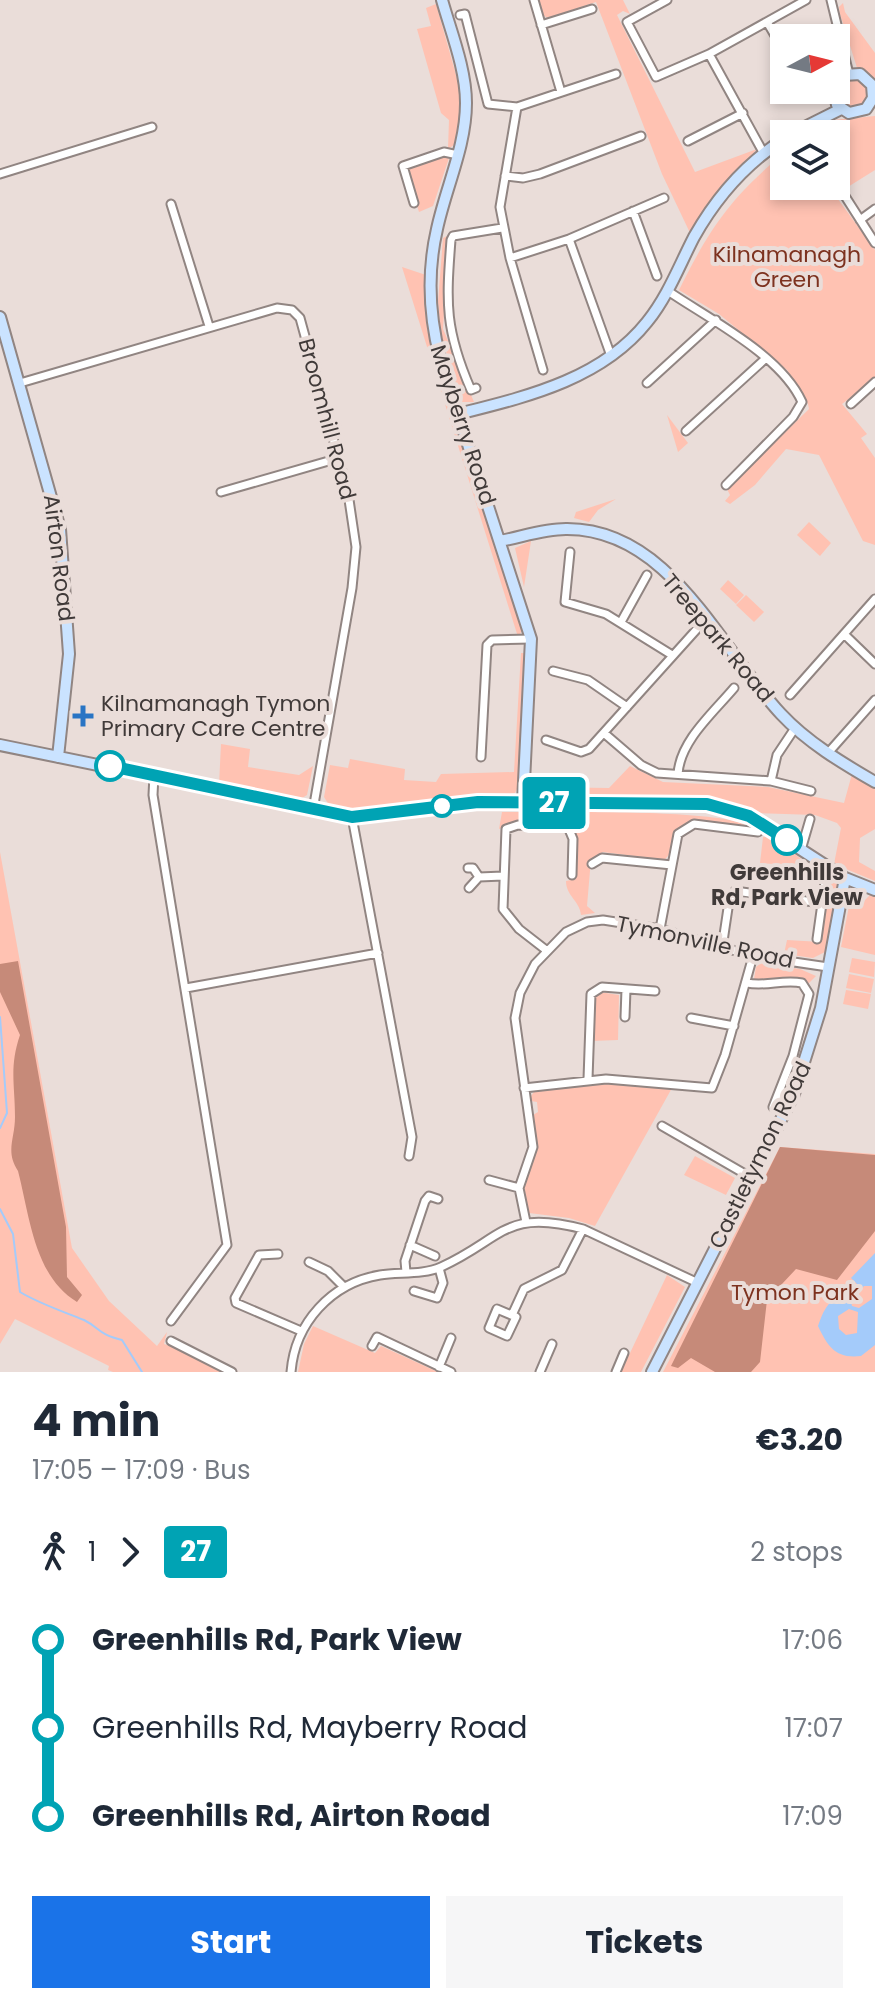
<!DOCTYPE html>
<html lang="en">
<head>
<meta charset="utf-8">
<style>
  :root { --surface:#fff; --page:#f6f6f7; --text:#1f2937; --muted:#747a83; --accent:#1a73e8 }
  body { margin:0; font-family:Poppins,sans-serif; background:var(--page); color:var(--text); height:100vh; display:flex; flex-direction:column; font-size:30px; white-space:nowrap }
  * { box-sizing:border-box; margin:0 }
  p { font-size:26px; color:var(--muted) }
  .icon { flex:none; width:44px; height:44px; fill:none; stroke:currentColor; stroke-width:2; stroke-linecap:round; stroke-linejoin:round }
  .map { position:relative; height:1372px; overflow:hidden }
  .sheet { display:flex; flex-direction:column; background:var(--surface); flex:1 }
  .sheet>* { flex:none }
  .badge { padding:0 16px; border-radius:6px; font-size:28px; line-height:52px }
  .needle { width:52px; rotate:83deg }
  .controls { position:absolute; left:770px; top:24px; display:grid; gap:16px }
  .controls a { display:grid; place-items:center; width:80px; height:80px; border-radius:0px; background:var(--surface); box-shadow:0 4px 12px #0003; font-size:40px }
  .map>.badge { position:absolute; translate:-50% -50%; box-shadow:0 0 0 4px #fff }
  .legs { display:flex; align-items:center; gap:12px; height:88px; padding:0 32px; font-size:26px }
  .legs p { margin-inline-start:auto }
  .headline { display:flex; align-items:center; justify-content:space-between; height:136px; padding:0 32px }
  h1 { font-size:44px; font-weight:700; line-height:60px }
  .button { display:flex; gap:16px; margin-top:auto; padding:16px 32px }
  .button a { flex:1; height:92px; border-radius:0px; background:var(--accent); color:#fff; font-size:32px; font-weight:700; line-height:92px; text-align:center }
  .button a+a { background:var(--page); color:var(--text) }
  ul { padding:0 32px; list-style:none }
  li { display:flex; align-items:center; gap:28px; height:88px; font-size:30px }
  li i { display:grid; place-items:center; width:12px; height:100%; margin:0 10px; background:currentColor }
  li i::after { content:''; width:20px; height:20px; margin:-10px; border:6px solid; border-radius:50%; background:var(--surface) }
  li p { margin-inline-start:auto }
  li:first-child i { background:linear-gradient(#0000 50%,currentColor 0) }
  li:last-child i { background:linear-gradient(currentColor 50%,#0000 0) }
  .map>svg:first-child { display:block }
  .green { fill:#ffc2b2 }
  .forest { fill:#c68a79 }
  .water { fill:#a4cbfa; fill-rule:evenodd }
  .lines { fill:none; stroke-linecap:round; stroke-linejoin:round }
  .stream { stroke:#a4cbfa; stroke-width:2 }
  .street-casing { stroke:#918582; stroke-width:11 }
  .secondary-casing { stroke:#918582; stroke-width:14 }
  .street { stroke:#fff; stroke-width:7 }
  .secondary { stroke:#cae3ff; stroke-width:10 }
  .line-1-casing { stroke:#fff; stroke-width:18 }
  .line-1 { stroke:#00a3b4; stroke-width:12 }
  .poi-dot { fill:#2974c4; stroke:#eaddd9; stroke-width:3 }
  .stop-1-dot { fill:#fff; stroke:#00a3b4; stroke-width:4 }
  .labels { text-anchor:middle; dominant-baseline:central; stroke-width:8; stroke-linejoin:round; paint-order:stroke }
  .park-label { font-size:22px; fill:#7d321f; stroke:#eaddd9 }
  .street-label { font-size:22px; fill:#403a39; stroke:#eaddd9 }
  .poi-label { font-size:22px; fill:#403a39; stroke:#eaddd9; text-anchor:start }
  .stop-label { font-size:22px; font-weight:bold; fill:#403a39; stroke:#eaddd9 }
</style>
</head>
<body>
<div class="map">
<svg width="875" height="1372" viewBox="0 0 875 1372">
  <rect width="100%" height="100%" fill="#eaddd9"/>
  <path class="green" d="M537 0H623L630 14 623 11 617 15 695 172 757 149 709 204 691 235 662 174 596 2 548 18 542 15Z
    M843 3 845 12 875 53V79L858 71 840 14 839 7Z
    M436 4 462 96 457 143 448 149 449 120 441 113 417 29 431 26 426 8Z
    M839 94a14 14 0 1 1 28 0a14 14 0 1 1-28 0Z
    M875 116V170L835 195 875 250V379L842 404 867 434 861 438 875 458V545L863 541 819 455 786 449 755 485 730 504 725 501 730 495 727 489 809 409 808 404 787 370 719 314 679 290C710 228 730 198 784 153V186H836V134H805L832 120Z
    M444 155 449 158 433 206 419 212 407 174 409 165Z
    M449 235 443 329 474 402H461L441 335 438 302 443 238Z
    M402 267 426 275 427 330 524 627 518 637Z
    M667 415 688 443 678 452Z
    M616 499 598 510 589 522 574 518 576 512Z
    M809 522 831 543 820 556 797 535Z
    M531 541 524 587 515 548Z
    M728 580 744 595 736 604 720 589Z
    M746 595 764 612 754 622 736 605Z
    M521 653H527L520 782 515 793 371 811 329 805 324 797 330 765 348 768 350 759 405 769 404 780 436 782 441 774 514 772Z
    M221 744 250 749 248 767 299 775 313 766 307 795 299 800 219 785Z
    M630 766 663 782 768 787 844 803 852 774 875 789V829L860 838 859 862 875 871V881L834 864 841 828 837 823 815 815 756 813 725 803 533 792 531 776 542 787 609 788Z
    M502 812C542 813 728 808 748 827L691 821C670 828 679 848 664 860L603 852 591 859 587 906 595 913 581 915C580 901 566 896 566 881L576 879C576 861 582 833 565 822H515L499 829Z
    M770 836 819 872 835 878 838 886 825 952 813 958 784 954 787 940 821 942 829 879 789 871V865L760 863 763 837Z
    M0 852 72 1248 109 1301 157 1346 167 1332 164 1344 210 1360 208 1365 216 1369 218 1365 230 1372H113L108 1370 109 1366 15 1319 0 1344Z
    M870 895 875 897V955L841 947 849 906 863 902Z
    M852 958 875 962 874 977 849 972Z
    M761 963 800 969 816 976 808 984C794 972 777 978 761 983L754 979 756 967Z
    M849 974 874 979 871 993 846 988Z
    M846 990 871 994 868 1009 843 1004Z
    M599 992 619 995 618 1040 591 1041 593 1000Z
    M601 1082 672 1088 595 1226 569 1218 529 1213 524 1187 536 1149 533 1115 538 1112 537 1102 531 1101V1096L536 1089Z
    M780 1147 875 1154V1372H663Z
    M695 1156 735 1178 726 1195 684 1175Z
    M667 1275 685 1287 641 1372H621Z
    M313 1326 375 1353 381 1346 438 1372H298L304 1344Z"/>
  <path class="forest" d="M18 961 66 1227 67 1277 82 1295 77 1302C34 1276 30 1217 18 1171 5 1151 15 1139 15 1117 15 1085 9 1067 20 1035L0 992V964Z
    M780 1147 875 1155V1231L837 1280 796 1269 767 1300 760 1362 751 1372H715L691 1358 678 1368 671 1366Z"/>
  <path class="water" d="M875 1253V1345L861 1356C836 1359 828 1347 818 1326 826 1303 831 1298 854 1292L857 1284 851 1278ZM864 1286H872V1299L859 1308 852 1306 851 1302ZM849 1309 858 1312 857 1333 846 1335 839 1329 838 1316Z"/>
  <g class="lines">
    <path class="stream" d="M0 1017 7 1113 0 1128
      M0 1209 13 1234 20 1292C40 1304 62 1311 84 1320 100 1328 99 1335 122 1340L142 1372"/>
    <defs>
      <path id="street" d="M534 0 561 92
        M667 0 627 22 656 77 709 54 806 0
        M831 0 849 74
        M460 15 465 14 488 104 517 107
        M767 22 784 51
        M541 25 592 9
        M709 54 763 152
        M807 90 811 97
        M688 141 743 113
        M0 174 152 127
        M505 176 523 178 540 174 641 136
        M843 193 875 243
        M414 203 403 166 444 152 458 155
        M171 204 209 326
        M633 211 657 276
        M860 220 875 209
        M569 239 611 356
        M510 258 569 239 664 198
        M668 291C709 319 781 355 802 402L793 417 726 485
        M543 370 510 258 500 207 517 107 616 74
        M20 383 277 308 292 310 300 318 348 493 356 547 352 588 313 810
        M647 383 716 320
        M476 388 471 390C445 330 446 304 451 240L453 236 502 228
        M851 404 875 382
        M686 431 765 359
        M221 492 339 458
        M570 552 565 602 606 614 672 655
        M621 622 647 575
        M844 634 875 664
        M553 671 588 680 627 707
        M790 695 875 599
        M605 734 641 765 657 773 771 781 777 755 795 728
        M546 740 581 752 589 749 706 619
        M828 753 875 700
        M481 757 487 645 492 640 531 639
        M678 774C680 741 713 713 734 688
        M154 775 153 795 227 1245 171 1321
        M771 781 811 791
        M352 817 412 1137 409 1156
        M801 850 810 819
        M592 864 602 858 672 865
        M468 868H473L479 877 469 888
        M479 877 503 876
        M660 929 678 834 694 824 758 832
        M817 939 826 875
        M722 948 728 908 735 891 821 903
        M546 950 519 929 503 909 506 829 518 825 568 827 573 839 572 875
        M747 983C766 987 783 979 802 983L809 994 793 1056 773 1107
        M186 988 378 953
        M625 1017 626 989
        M691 1018 734 1026
        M588 1079 591 994 602 987 655 991
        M524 1088 606 1079 712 1088 725 1055 753 956
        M662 1126 752 1178
        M489 1180 519 1188
        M526 1222 519 1188 533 1147 515 1018 520 993 535 964 566 932 587 922 603 920 660 929 753 956 828 967
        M410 1245 435 1256
        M278 1254 259 1255 235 1298 236 1303 301 1331
        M309 1262 328 1271 343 1286
        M406 1272 405 1261 425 1201 429 1196 438 1199
        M414 1291 437 1298 443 1283 439 1268
        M497 1309 516 1317 507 1336 489 1328Z
        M512 1315 524 1289 562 1270 583 1229
        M171 1341 232 1372
        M372 1346 377 1337 451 1372
        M439 1367 451 1338
        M291 1372C295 1323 331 1283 380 1275 399 1272 423 1275 441 1267 503 1239 504 1208 583 1229L698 1283
        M540 1372 552 1344
        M616 1372 624 1353"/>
      <path id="secondary" d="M442 0C451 32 466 69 466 103 466 146 446 187 437 229 427 272 429 315 440 358L531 639 523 802
        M834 90 837 105 849 113 866 109 873 98 872 85 860 74 844 75 836 83
        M791 134 841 109
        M0 317 60 529 69 654 58 757
        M458 414C525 397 601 380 647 322 668 296 679 266 694 237 717 196 745 164 784 139
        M500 541C522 537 543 529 566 529 670 528 720 649 781 714 807 742 842 763 875 782
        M0 745 352 817 478 802 707 804 749 816 845 878 875 890
        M652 1372 794 1094 821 1008 845 878"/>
    </defs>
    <use href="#street" class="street-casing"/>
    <use href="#secondary" class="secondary-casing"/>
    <use href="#street" class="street"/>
    <use href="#secondary" class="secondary"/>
  </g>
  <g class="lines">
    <defs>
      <path id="line-1" d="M110 766 352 817 478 802 707 804 749 816 787 840"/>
    </defs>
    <use href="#line-1" class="line-1-casing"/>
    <use href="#line-1" class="line-1"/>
  </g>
  <path class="poi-dot" d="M79 704h8v8h8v8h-8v8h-8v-8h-8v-8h8z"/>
  <g class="stop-1-dot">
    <circle cx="110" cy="766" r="14"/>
    <circle cx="442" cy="806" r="10"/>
    <circle cx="787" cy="840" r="14"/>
  </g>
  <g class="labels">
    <g class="park-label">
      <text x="787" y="254">Kilnamanagh<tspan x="787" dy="25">Green</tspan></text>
      <text x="795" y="1292">Tymon Park</text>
    </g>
    <g class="street-label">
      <text transform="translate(327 419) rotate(75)">Broomhill Road</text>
      <text transform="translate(463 425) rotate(72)">Mayberry Road</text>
      <text transform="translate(59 558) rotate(83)">Airton Road</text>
      <text transform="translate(718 638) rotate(50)">Treepark Road</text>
      <text transform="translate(705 942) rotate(12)">Tymonville Road</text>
      <text transform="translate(760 1155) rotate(-64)">Castletymon Road</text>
    </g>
    <g class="poi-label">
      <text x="101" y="703">Kilnamanagh Tymon<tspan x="101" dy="25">Primary Care Centre</tspan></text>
    </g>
    <g class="stop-label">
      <text x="787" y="872">Greenhills<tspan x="787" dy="25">Rd, Park View</tspan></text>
    </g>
  </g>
</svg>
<div class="controls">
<a><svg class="needle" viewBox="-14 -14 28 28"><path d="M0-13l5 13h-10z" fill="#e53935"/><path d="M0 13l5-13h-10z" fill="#747a83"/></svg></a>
<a><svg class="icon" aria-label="layers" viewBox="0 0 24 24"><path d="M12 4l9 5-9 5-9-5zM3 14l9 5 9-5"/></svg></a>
</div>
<b class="badge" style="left:554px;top:803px;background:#00a3b4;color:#fff">27</b>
</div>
<section class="sheet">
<div class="headline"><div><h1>4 min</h1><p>17:05 – 17:09 · Bus</p></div><b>€3.20</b></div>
<div class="legs"><svg class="icon" aria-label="walk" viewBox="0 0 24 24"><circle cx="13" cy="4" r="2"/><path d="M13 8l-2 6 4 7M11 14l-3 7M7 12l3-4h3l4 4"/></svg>1<svg class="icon" aria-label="forward" viewBox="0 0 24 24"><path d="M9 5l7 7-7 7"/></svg><b class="badge" style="background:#00a3b4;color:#fff">27</b><p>2 stops</p></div>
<ul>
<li><i style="color:#00a3b4"></i><b>Greenhills Rd, Park View</b><p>17:06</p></li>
<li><i style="color:#00a3b4"></i><span>Greenhills Rd, Mayberry Road</span><p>17:07</p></li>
<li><i style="color:#00a3b4"></i><b>Greenhills Rd, Airton Road</b><p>17:09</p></li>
</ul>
<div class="button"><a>Start</a><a>Tickets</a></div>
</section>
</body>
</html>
